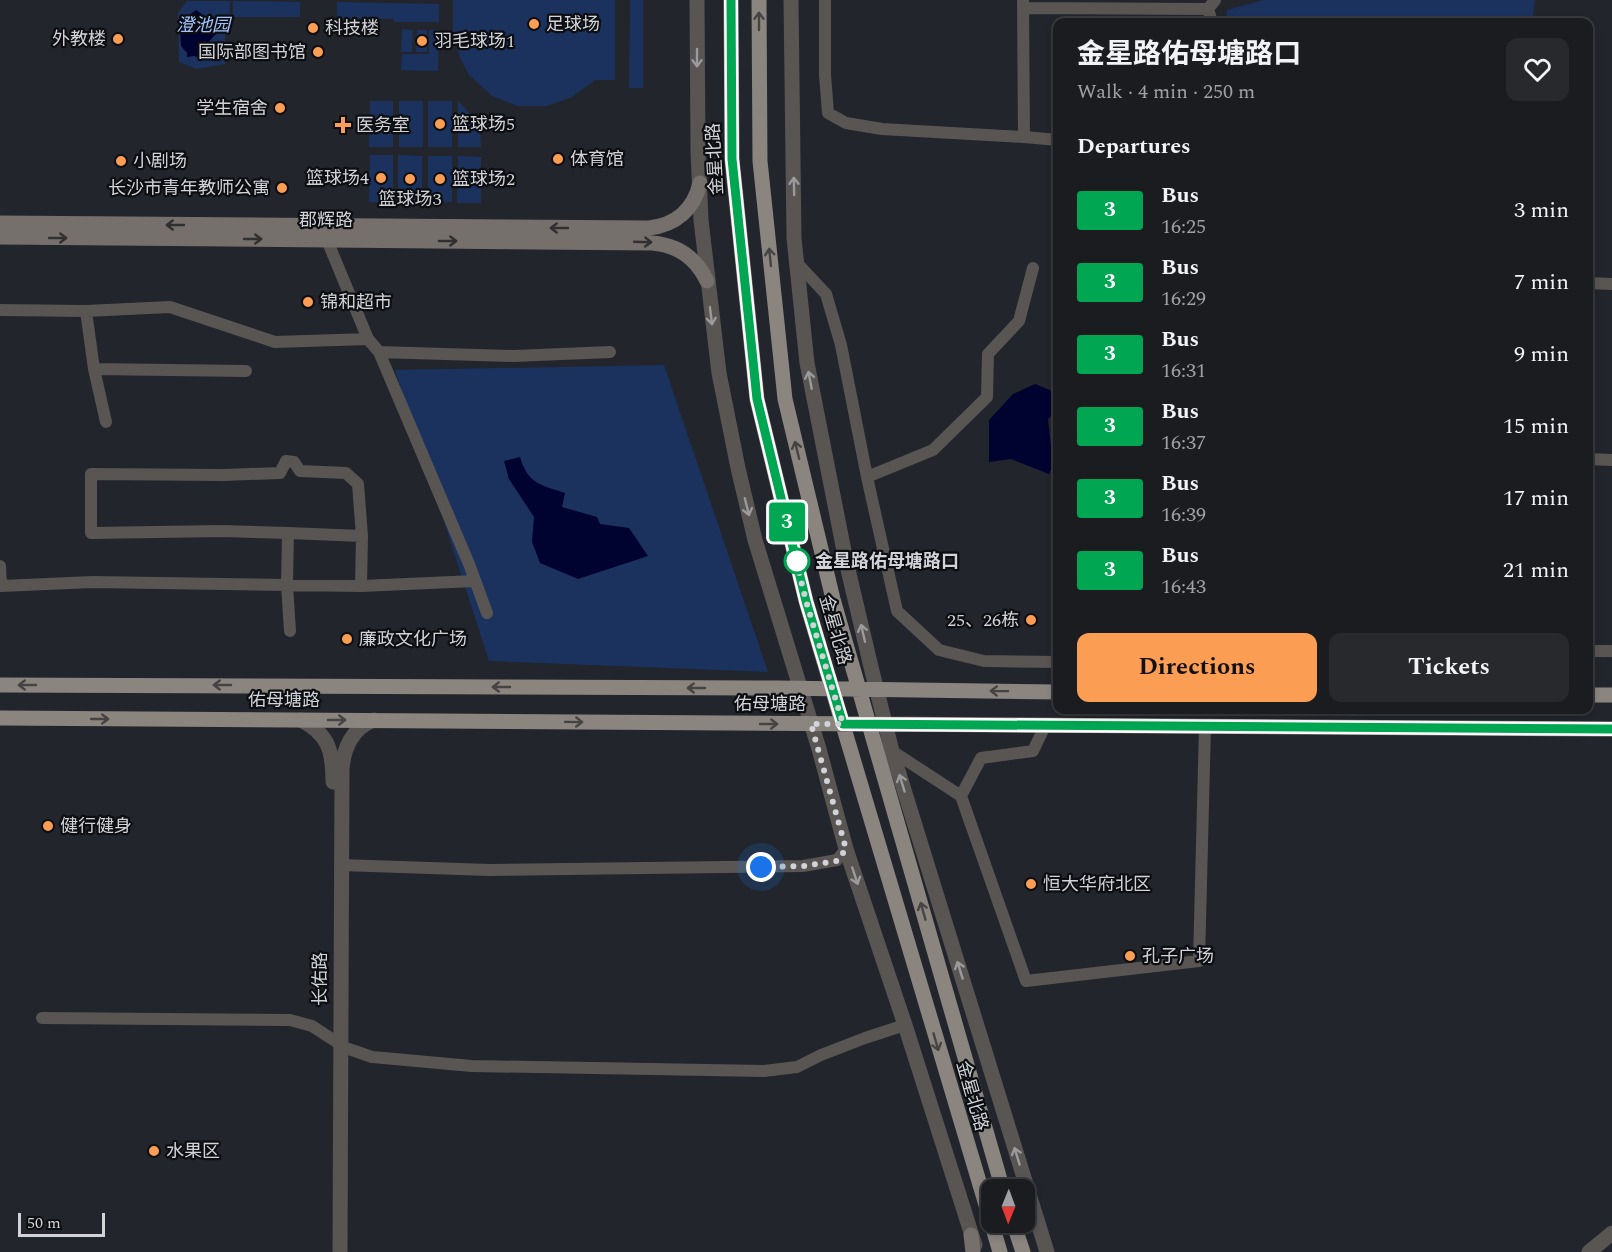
<!DOCTYPE html>
<html lang="en">
<head>
<meta charset="utf-8">
<style>
  :root { --surface:#1a1c20; --page:#27292d; --text:#f1f3f6; --muted:#9fa1a5; --line:#383a3e; --accent:#fc9d54 }
  body { margin:0; font-family:Spectral,"Noto Sans SC",serif; background:var(--page); color:var(--text); height:100vh; display:flex; flex-direction:column; font-size:22px; white-space:nowrap }
  * { box-sizing:border-box; margin:0 }
  p { font-size:20px; color:var(--muted) }
  .icon { flex:none; width:33px; height:33px; fill:none; stroke:currentColor; stroke-width:2; stroke-linecap:round; stroke-linejoin:round }
  .map { position:relative; flex:1; overflow:hidden }
  .details { position:absolute; left:1053px; top:18px; width:540px; height:696px; display:flex; flex-direction:column; background:var(--surface); border-radius:12px; box-shadow:0 3px 9px #0003,0 0 0 2px var(--line) }
  .details>* { flex:none }
  .badge { padding:0 12px; border-radius:4px; font-size:21px; line-height:39px }
  .needle { width:39px; rotate:181deg }
  .controls { position:absolute; left:981px; top:1179px; display:grid; gap:12px }
  .controls a { display:grid; place-items:center; width:54px; height:54px; border-radius:12px; background:var(--surface); box-shadow:0 3px 9px #0003,0 0 0 2px var(--line); font-size:30px }
  .scale { position:absolute; left:18px; bottom:15px; width:87px; box-sizing:border-box; padding-left:6px; border:3px solid #d1d3d8; border-top:0; font-size:16px; line-height:21px; white-space:nowrap; color:#d1d3d8; -webkit-text-stroke:4px #0d0e11; paint-order:stroke }
  .you { position:absolute; width:30px; height:30px; margin:-15px; border:4px solid #fff; border-radius:50%; background:#1a73e8; box-shadow:0 0 0 9px #1a73e833 }
  .map>.badge { position:absolute; translate:-50% -50%; box-shadow:0 0 0 3px #fff }
  h2 { padding:0 24px; font-size:22px; line-height:54px }
  .round { display:grid; place-items:center; flex:none; width:63px; height:63px; border-radius:12px; background:var(--page) }
  .headline { display:flex; align-items:center; justify-content:space-between; height:102px; padding:0 24px }
  h1 { font-size:28px; font-weight:700; line-height:45px }
  .primary-button { display:flex; gap:12px; margin-top:auto; padding:12px 24px }
  .primary-button a { flex:1; height:69px; border-radius:12px; background:var(--accent); color:#111; font-size:24px; font-weight:700; line-height:69px; text-align:center }
  .primary-button a+a { background:var(--page); color:var(--text) }
  ul { padding:0; list-style:none }
  li { display:flex; align-items:center; gap:18px; height:72px; padding:0 24px }
  li div { flex:1 }
  li b { display:block; font-size:22px }
  li em { font-style:normal }
  li .badge { min-width:66px; font-weight:700; text-align:center }
  .map>svg:first-child { display:block }
  .green { fill:#1b325f }
  .water { fill:#000230 }
  .lines { fill:none; stroke-linecap:round; stroke-linejoin:round }
  .minor { stroke:#585553; stroke-width:12 }
  .tertiary { stroke:#585553; stroke-width:15 }
  .secondary { stroke:#75706c; stroke-width:15 }
  .primary { stroke:#8b8580; stroke-width:15 }
  .oneway { stroke:#464443 }
  .oneway2 { stroke:#9b9a9c }
  .oneway3 { stroke:#313031 }
  .line-casing { stroke:#fff; stroke-width:14 }
  .line { stroke:#00a651; stroke-width:9 }
  .walk { stroke:#d1d3d8; stroke-width:6; stroke-dasharray:0 10.8 }
  .poi-dot { fill:#fc9d54; stroke:#0d0e11; stroke-width:2 }
  .stop-dot { fill:#fff; stroke:#00a651; stroke-width:3 }
  .labels { text-anchor:middle; dominant-baseline:central; stroke-width:4.5; stroke-linejoin:round; paint-order:stroke }
  .poi-label { font-size:18px; fill:#d1d3d8; stroke:#0d0e11; text-anchor:start }
  .park-label { font-size:18px; font-style:italic; fill:#a3c2fb; stroke:#0d0e11 }
  .street-label { font-size:18px; fill:#d1d3d8; stroke:#0d0e11 }
  .stop-label { font-size:18px; font-weight:bold; fill:#d1d3d8; stroke:#0d0e11; text-anchor:start }
</style>
</head>
<body>
<div class="map">
<svg width="1612" height="1252" viewBox="0 0 1612 1252">
  <rect width="100%" height="100%" fill="#22252b"/>
  <path class="green" d="M453 0H615V80H595L572 97 547 106H518L492 96 469 75 460 58 453 32Z
    M630 0H643V88H629Z
    M1264 0H1535L1532 22H1227V10Z
    M187 1H230L229 35H225V64L196 69 179 62 178 13Z
    M233 1 300 2V17H233Z
    M337 2 439 4V22H394V19L337 18Z
    M402 29 413 30 412 52H401Z
    M417 30H427V52H416Z
    M429 30H439L438 71 401 70 402 54H429Z
    M370 101H393V147H369Z
    M399 101H423V147H399Z
    M428 101H452V147H428Z
    M458 101C474 117 481 123 481 147H458Z
    M370 155H393V202H369Z
    M398 155 422 156V202H398Z
    M428 156H452V202H428Z
    M458 156 481 157V203H457Z
    M664 365 768 672 489 661 395 370Z"/>
  <path class="water" d="M196 10C206 17 213 20 219 32 209 39 203 48 209 60L203 57 200 58 194 56 187 57V53L181 46 180 29 183 28 182 21Z
    M1035 384 1057 393V411L1048 419 1053 465 1049 474 1011 459 989 462V420L1013 394Z
    M520 457C528 484 541 485 565 493L562 507 597 517 600 524 629 528 648 556 578 579 540 563 532 542 534 517 509 479 504 461Z"/>
  <g class="lines">
    <path class="minor" d="M825 0V75L828 113 846 123 882 129 1024 137
      M1023 1 1024 137 1058 140
      M1023 8 1208 9
      M1212 22 1208 9 1215 0
      M327 240 368 339 379 352 469 564 487 613
      M797 263 826 294 841 345 867 477 897 611 939 650 984 661 1058 662
      M1588 283 1612 284
      M0 310 86 311 170 307 275 342 368 339
      M86 311 94 369
      M379 352 514 356 610 352
      M106 422 94 369 246 371
      M1588 459 1612 460
      M867 477 933 450 987 397 988 354 1019 321 1033 268
      M288 533 362 536
      M0 566 1 586 93 582 361 586 475 581
      M290 631 287 585 288 533 221 531 91 533V474L223 475 280 473 286 461 294 462 300 471 346 473 358 484 362 536 361 586
      M1588 651H1612
      M892 751 961 796 1026 981 1199 961 1205 727
      M961 796 981 758 1033 751 1045 726
      M341 865 489 870 803 866 837 860 846 849
      M42 1018 290 1020 312 1026 346 1048 372 1057 472 1066 764 1071 797 1067 821 1055 865 1038 905 1025"/>
    <path class="tertiary" d="M697 0 698 152 701 220 719 373 738 468 755 540 819 749 846 849 905 1025 975 1245
      M791 0 794 238 807 363 846 561 871 667 892 751 1047 1252
      M301 720C329 734 333 752 333 782
      M340 1252 342 771C343 749 352 728 374 720
      M1589 1252 1612 1233"/>
    <path class="secondary" d="M0 223 649 228C676 225 694 209 700 183
      M0 237 652 243C677 245 696 258 707 281
      M971 1235 973 1252"/>
    <path class="primary" d="M731 0 732 159 757 399 806 601 1000 1252
      M759 0 760 161 785 399 833 599 1003 1190
      M0 685 778 688 1058 692
      M1588 695H1612
      M0 718 1612 729
      M1013 1222 1023 1252"/>
  </g>
  <defs><path id="oneway-shaft" d="M-6 0H5M1.5-3L5.5 0L1.5 3" fill="none" stroke-width="1.6" stroke-linecap="round" stroke-linejoin="round" transform="scale(1.5)"/></defs>
  <g class="oneway">
    <use href="#oneway-shaft" transform="translate(759 21) rotate(-90)"/>
    <use href="#oneway-shaft" transform="translate(770 257) rotate(-96)"/>
    <use href="#oneway-shaft" transform="translate(797 450) rotate(-104)"/>
    <use href="#oneway-shaft" transform="translate(27 685) rotate(180)"/>
    <use href="#oneway-shaft" transform="translate(222 685) rotate(-180)"/>
    <use href="#oneway-shaft" transform="translate(501 687) rotate(-180)"/>
    <use href="#oneway-shaft" transform="translate(696 688) rotate(-180)"/>
    <use href="#oneway-shaft" transform="translate(999 691) rotate(-179)"/>
    <use href="#oneway-shaft" transform="translate(100 719)"/>
    <use href="#oneway-shaft" transform="translate(337 720)"/>
    <use href="#oneway-shaft" transform="translate(574 722) rotate(1)"/>
    <use href="#oneway-shaft" transform="translate(769 724)"/>
    <use href="#oneway-shaft" transform="translate(923 911) rotate(-106)"/>
    <use href="#oneway-shaft" transform="translate(936 1042) rotate(74)"/>
  </g>
  <g class="oneway2">
    <use href="#oneway-shaft" transform="translate(697 58) rotate(90)"/>
    <use href="#oneway-shaft" transform="translate(794 186) rotate(-91)"/>
    <use href="#oneway-shaft" transform="translate(711 316) rotate(83)"/>
    <use href="#oneway-shaft" transform="translate(810 380) rotate(-101)"/>
    <use href="#oneway-shaft" transform="translate(747 507) rotate(76)"/>
    <use href="#oneway-shaft" transform="translate(863 633) rotate(-103)"/>
    <use href="#oneway-shaft" transform="translate(902 783) rotate(-107)"/>
    <use href="#oneway-shaft" transform="translate(855 876) rotate(72)"/>
    <use href="#oneway-shaft" transform="translate(960 970) rotate(-107)"/>
    <use href="#oneway-shaft" transform="translate(1017 1156) rotate(-107)"/>
  </g>
  <g class="oneway3">
    <use href="#oneway-shaft" transform="translate(175 225) rotate(-180)"/>
    <use href="#oneway-shaft" transform="translate(559 228) rotate(-180)"/>
    <use href="#oneway-shaft" transform="translate(58 238)"/>
    <use href="#oneway-shaft" transform="translate(253 239)"/>
    <use href="#oneway-shaft" transform="translate(448 241)"/>
    <use href="#oneway-shaft" transform="translate(643 242) rotate(2)"/>
  </g>
  <g class="lines">
    <defs>
      <path id="line" d="M731 0 732 159 757 399 806 601 843 724 1612 729"/>
    </defs>
    <use href="#line" class="line-casing"/>
    <use href="#line" class="line"/>
    <path class="walk" d="M761 867 804 866 837 861 846 849 811 724H843L806 601 795 556 797 561"/>
  </g>
  <g class="poi-dot">
    <circle cx="534" cy="24" r="6"/>
    <circle cx="313" cy="28" r="6"/>
    <circle cx="118" cy="39" r="6"/>
    <circle cx="422" cy="41" r="6"/>
    <circle cx="318" cy="52" r="6"/>
    <circle cx="280" cy="108" r="6"/>
    <circle cx="440" cy="124" r="6"/>
    <path d="M340 116h6v6h6v6h-6v6h-6v-6h-6v-6h6z"/>
    <circle cx="558" cy="159" r="6"/>
    <circle cx="121" cy="161" r="6"/>
    <circle cx="381" cy="178" r="6"/>
    <circle cx="410" cy="179" r="6"/>
    <circle cx="440" cy="179" r="6"/>
    <circle cx="282" cy="188" r="6"/>
    <circle cx="308" cy="302" r="6"/>
    <circle cx="1031" cy="620" r="6"/>
    <circle cx="347" cy="639" r="6"/>
    <circle cx="48" cy="826" r="6"/>
    <circle cx="1031" cy="884" r="6"/>
    <circle cx="1130" cy="956" r="6"/>
    <circle cx="154" cy="1151" r="6"/>
  </g>
  <circle class="stop-dot" cx="797" cy="561" r="12"/>
  <g class="labels">
    <g class="poi-label">
      <text x="546" y="24">足球场</text>
      <text x="325" y="28">科技楼</text>
      <text x="106" y="39" text-anchor="end">外教楼</text>
      <text x="434" y="41">羽毛球场1</text>
      <text x="306" y="52" text-anchor="end">国际部图书馆</text>
      <text x="268" y="108" text-anchor="end">学生宿舍</text>
      <text x="452" y="124">篮球场5</text>
      <text x="356" y="125">医务室</text>
      <text x="570" y="159">体育馆</text>
      <text x="133" y="161">小剧场</text>
      <text x="369" y="178" text-anchor="end">篮球场4</text>
      <text x="452" y="179">篮球场2</text>
      <text x="270" y="188" text-anchor="end">长沙市青年教师公寓</text>
      <text x="410" y="199" text-anchor="middle">篮球场3</text>
      <text x="320" y="302">锦和超市</text>
      <text x="1019" y="620" text-anchor="end">25、26栋</text>
      <text x="359" y="639">廉政文化广场</text>
      <text x="60" y="826">健行健身</text>
      <text x="1043" y="884">恒大华府北区</text>
      <text x="1142" y="956">孔子广场</text>
      <text x="166" y="1151">水果区</text>
    </g>
    <g class="park-label">
      <text x="203" y="25">澄池园</text>
    </g>
    <g class="street-label">
      <text transform="translate(715 159) rotate(-93)">金星北路</text>
      <text x="326" y="220">郡辉路</text>
      <text transform="translate(835 630) rotate(74)">金星北路</text>
      <text x="284" y="700">佑母塘路</text>
      <text x="770" y="704">佑母塘路</text>
      <text transform="translate(320 979) rotate(-90)">长佑路</text>
      <text transform="translate(972 1096) rotate(74)">金星北路</text>
    </g>
    <g class="stop-label">
      <text x="815" y="561">金星路佑母塘路口</text>
    </g>
  </g>
</svg>
<div class="controls">
<a><svg class="needle" viewBox="-14 -14 28 28"><path d="M0-13l5 13h-10z" fill="#e53935"/><path d="M0 13l5-13h-10z" fill="#9fa1a5"/></svg></a>
</div>
<div class="scale">50 m</div>
<div class="you" style="left:761px;top:867px"></div>
<b class="badge" style="left:787px;top:522px;background:#00a651;color:#fff">3</b>
<section class="details">
<div class="headline"><div><h1>金星路佑母塘路口</h1><p>Walk · 4 min · 250 m</p></div><a class="round"><svg class="icon" aria-label="heart" viewBox="0 0 24 24"><path d="M12 20l-8-8c-3-5 5-10 8-4 3-6 11-1 8 4z"/></svg></a></div>
<h2>Departures</h2>
<ul>
<li><span class="badge" style="background:#00a651;color:#fff">3</span><div><b>Bus</b><p>16:25</p></div><em>3 min</em></li>
<li><span class="badge" style="background:#00a651;color:#fff">3</span><div><b>Bus</b><p>16:29</p></div><em>7 min</em></li>
<li><span class="badge" style="background:#00a651;color:#fff">3</span><div><b>Bus</b><p>16:31</p></div><em>9 min</em></li>
<li><span class="badge" style="background:#00a651;color:#fff">3</span><div><b>Bus</b><p>16:37</p></div><em>15 min</em></li>
<li><span class="badge" style="background:#00a651;color:#fff">3</span><div><b>Bus</b><p>16:39</p></div><em>17 min</em></li>
<li><span class="badge" style="background:#00a651;color:#fff">3</span><div><b>Bus</b><p>16:43</p></div><em>21 min</em></li>
</ul>
<div class="primary-button"><a>Directions</a><a>Tickets</a></div>
</section>
</div>
</body>
</html>
